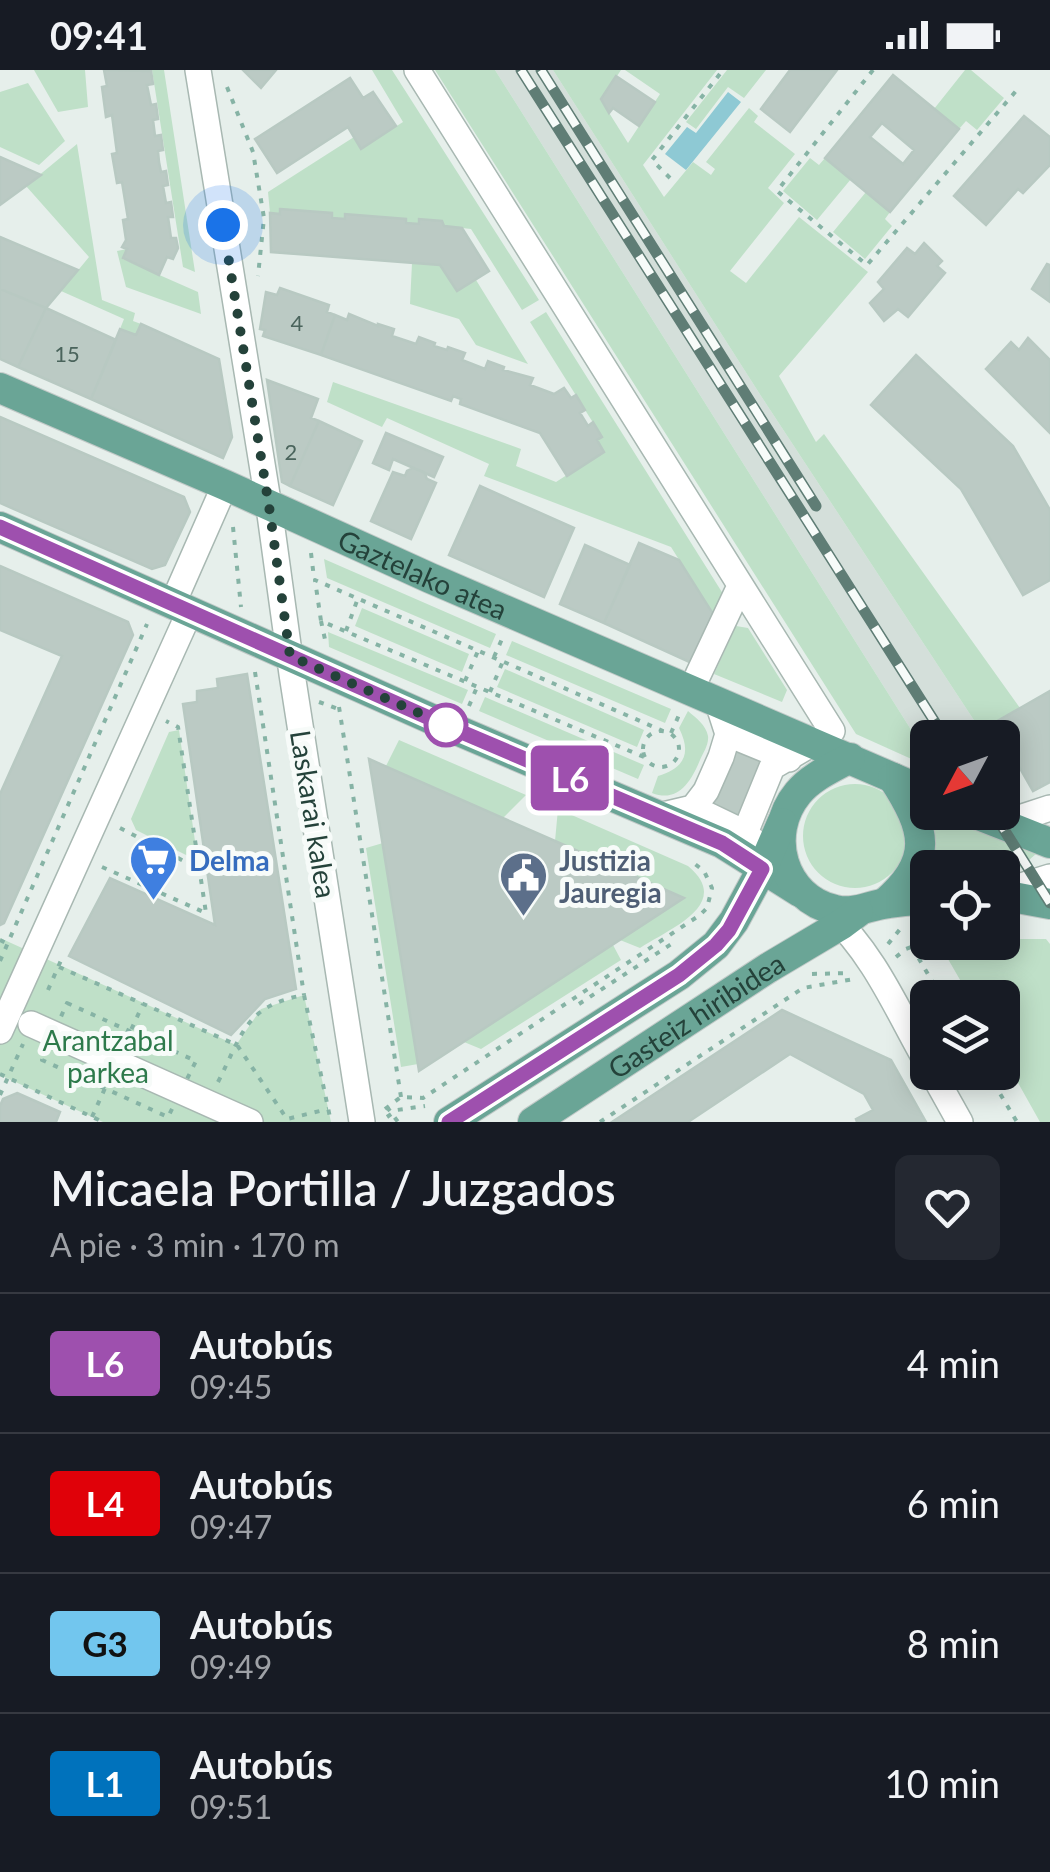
<!DOCTYPE html>
<html lang="es">
<head>
<meta charset="utf-8">
<style>
  :root { --surface:#171b24; --page:#242831; --text:#f1f3f6; --muted:#9ea1a6; --line:#363941 }
  body { margin:0; font-family:Lato,sans-serif; background:var(--page); color:var(--text); height:100vh; display:flex; flex-direction:column; font-size:38px; white-space:nowrap }
  * { box-sizing:border-box; margin:0 }
  p { font-size:32px; color:var(--muted) }
  .icon { flex:none; width:55px; height:55px; fill:none; stroke:currentColor; stroke-width:2; stroke-linecap:round; stroke-linejoin:round }
  .map { position:relative; height:1052px; overflow:hidden }
  .side { display:flex; flex-direction:column; background:var(--surface); flex:1 }
  .side>* { flex:none }
  .badge { padding:0 20px; border-radius:8px; font-size:35px; line-height:65px }
  .needle { width:65px; rotate:229deg }
  .controls { position:absolute; left:910px; top:650px; display:grid; gap:20px }
  .controls a { display:grid; place-items:center; width:110px; height:110px; border-radius:15px; background:var(--surface); box-shadow:0 5px 25px #0003; font-size:50px }
  .you { position:absolute; width:50px; height:50px; margin:-25px; border:8px solid #fff; border-radius:50%; background:#1a73e8; box-shadow:0 0 0 15px #1a73e833 }
  .map>.badge { position:absolute; translate:-50% -50%; box-shadow:0 0 0 5px #fff }
  .round { display:grid; place-items:center; flex:none; width:105px; height:105px; border-radius:15px; background:var(--page) }
  .head { display:flex; align-items:center; justify-content:space-between; height:170px; padding:0 50px }
  h1 { font-size:48px; font-weight:600; line-height:75px }
  ul { padding:0; list-style:none }
  li { display:flex; align-items:center; gap:30px; height:140px; padding:0 50px; border-top:2px solid var(--line) }
  li div { flex:1 }
  li b { display:block; font-size:38px }
  li em { font-style:normal }
  li .badge { min-width:110px; font-weight:700; text-align:center }
  .status { display:flex; justify-content:space-between; align-items:center; height:70px; padding:0 50px; background:var(--surface); direction:ltr }
  .status svg { height:28px; fill:currentColor }
  .map>svg:first-child { display:block }
  .built { fill:#d4dfda }
  .green { fill:#bfe0c8 }
  .water { fill:#8ec9d4 }
  .building { fill:#bbcac4; stroke:#b8c9c2; stroke-width:2.5; fill-rule:evenodd }
  .lines { fill:none; stroke-linecap:round; stroke-linejoin:round }
  .minor-casing { stroke:#a8b8b2; stroke-width:28 }
  .major-casing { stroke:#c2cac8; stroke-width:32 }
  .path { stroke:#86b3a5; stroke-width:4; stroke-dasharray:5 8; stroke-linecap:butt }
  .minor { stroke:#fff; stroke-width:25 }
  .major { stroke:#6aa596; stroke-width:30 }
  .rail-casing { stroke:#5f7d75; stroke-width:11 }
  .rail { stroke:#f7fbf9; stroke-width:8; stroke-dasharray:22; stroke-linecap:butt }
  .line-casing { stroke:#fff; stroke-width:22 }
  .line { stroke:#9e50ae; stroke-width:15 }
  .walk { stroke:#24423a; stroke-width:10; stroke-dasharray:0 18 }
  .stop-dot { fill:#fff; stroke:#9e50ae; stroke-width:5 }
  .labels { text-anchor:middle; dominant-baseline:central; stroke-width:10; stroke-linejoin:round; paint-order:stroke }
  .number-label { font-size:22px; fill:#4a645c }
  .street-label { font-size:28px; fill:#24423a; stroke:#f7fbf9 }
  .shop-label { font-size:28px; font-weight:bold; fill:#366cbe; stroke:#f7fbf9; text-anchor:start }
  .service-label { font-size:28px; font-weight:bold; fill:#4e5e75; stroke:#f7fbf9; text-anchor:start }
  .park-label { font-size:28px; fill:#2d7a4b; stroke:#f7fbf9 }
</style>
</head>
<body>
<div class="status"><b>09:41</b><svg viewBox="0 0 49 12"><path d="M0 12V9h3v3zM5 12V6h3v6zM10 12V3h3v9zM15 12V0h3v12zM26 1h20v11H26zM47 4h2v5h-2z"/></svg></div>
<div class="map">
<svg width="1050" height="1052" viewBox="0 0 1050 1052">
  <rect width="100%" height="100%" fill="#e6efeb"/>
  <path class="built" d="M495 0H553L761 326 985 667 928 668 927 685Z"/>
  <path class="green" d="M34 0H85L88 37 58 42Z
    M152 0H164L195 202 183 197Z
    M372 0H392L539 230 522 240 471 159 444 156 441 151 420 149 419 154 406 153 405 149 346 144 345 149 332 148 331 143 281 139 280 144 270 143 268 122 354 67 362 78 403 52Z
    M435 0H495L927 685V696L856 664Z
    M553 0H621L601 30 628 73 660 24 625 0H717L643 95 664 127 693 92 711 105 715 99 706 92 749 38 758 46 754 52 795 84 768 118 784 133 730 201 746 213 799 147 868 202 779 306 816 372 824 364 1020 638 994 653 1002 668 985 667 761 326Z
    M727 0H766L744 28 728 17 696 59 686 52Z
    M965 0H971L1004 28 977 60 966 51 959 59 934 39Z
    M28 13 65 71 39 95 0 77V22Z
    M77 74 102 230 135 243 133 251 141 254 136 265 120 259 124 249 61 221 89 187 26 116Z
    M810 88 819 95 825 88 851 109 817 150 783 121Z
    M866 122 890 142 885 149 892 156 865 189 833 162Z
    M127 179 123 189 198 222 201 244 126 217 117 181Z
    M412 193 440 195 457 221 476 210 528 294 476 275 459 249 410 234Z
    M546 242 725 527 715 547 671 477 484 406 489 394 387 348 382 357 327 332 333 312 521 379 516 396 556 412 604 381 597 370 602 367 530 252Z
    M324 489 496 564 490 578 327 508Z
    M362 538 469 584 462 602 355 556Z
    M736 556 748 558 787 620 782 632 714 604Z
    M328 562 468 620 462 634 329 577Z
    M512 571 671 639 665 653 506 585Z
    M505 599 644 660 637 677 497 617Z
    M485 627 644 695 638 709 479 641Z
    M688 641C696 648 706 655 708 666 709 675 703 683 700 690 691 712 678 733 652 723L658 706C684 698 692 684 679 658Z
    M179 660 197 785 192 788 136 760 131 749 169 662Z
    M399 670 526 725 503 748 386 696Z
    M803 766a52 52 0 1 1 104 0a52 52 0 1 1-104 0Z
    M558 739 688 796C734 834 669 859 640 878L620 870 683 828 555 771Z
    M932 743H946L1037 783 1013 804 1003 805 1002 798H928L927 808 923 807 933 777Z
    M383 773 418 994 401 997 366 778Z
    M0 868 236 975 261 939 304 925 331 1052H103L0 1005Z
    M1003 869H1046L1050 874V1052H1040L1003 986 1002 928 970 927 941 877 952 873 1002 872Z
    M613 875 621 890 481 979 464 972Z"/>
  <path class="water" d="M728 22 741 32 686 100 665 84 687 57 696 63Z"/>
  <path class="building" d="M104 0 151 1 153 14 147 15 151 35 156 34 158 49 153 50 155 66 161 65 163 80 158 81 159 92 161 102 166 101 168 115 163 116 166 133 171 132 173 147H168L171 168H176L178 178 173 189 167 187 159 205 123 188 127 179 122 177 126 170 123 150 128 149 122 112 117 113 112 84 117 83 112 45 106 47 102 17 107 16Z
    M243 0H276L261 18Z
    M790 0H837L790 62 761 39Z
    M893 5 959 59 890 142 825 88ZM882 53 914 80 903 94 870 67Z
    M616 6 655 32 639 56 613 38 609 43 601 29Z
    M350 8 363 28 373 22 396 56 361 79 348 57 277 103 255 69Z
    M1024 46 1050 67V95L1023 123 1018 119 986 155 954 126Z
    M0 87 41 105 0 135Z
    M280 139 332 143V148L345 149V144L406 149V153L419 154V149L442 151 444 156 462 158 489 201 457 221 440 195 271 182 270 143 280 144Z
    M0 167 78 200 46 238 0 219Z
    M924 173 942 191 937 196 945 203 908 247 898 239 884 251 870 233 884 219 878 212 907 178 915 184Z
    M1047 194 1050 195V232L1032 219Z
    M280 218 329 235 327 242 335 245 321 285 263 266 265 260 260 259 266 222 277 225Z
    M0 219 46 238 18 297 0 289Z
    M46 238 116 270 91 329 18 297Z
    M349 244 378 256V254L394 259 392 266 416 274 419 267 435 273 434 276 447 280 448 277 465 283 462 290 485 299 488 291 504 297 503 300 533 308 530 315 554 324 564 318 571 328 576 325 585 340 580 343 588 356 593 352 602 367 597 370 604 382 567 406 540 363 460 334 461 329 453 326 451 331 321 285 335 245 347 250Z
    M141 254 219 289 232 367 223 388 91 329 120 259 136 265Z
    M1028 268 1050 290V363L986 299 1011 272 1019 280Z
    M916 285 1013 376 1050 440V510L1023 525 961 419 871 335Z
    M267 310 318 329 311 348 319 351 290 416 282 412Z
    M0 347 184 427 190 442 165 495 152 499 0 433Z
    M319 351 362 371 333 435 290 416Z
    M386 363 443 387 434 407 393 389 389 400 373 393Z
    M413 398 424 402 427 409 436 413 411 469 371 451 393 402 405 406 407 401Z
    M480 416 574 458 544 527 449 485Z
    M639 473 679 490 715 547 694 594 604 553Z
    M585 475 630 495 604 553 560 534Z
    M0 496 128 552 133 565 4 853 0 855V724L62 586 0 560Z
    M247 604 296 919 265 929 231 965 69 886 110 808 215 855 183 634 197 632V621L218 618 217 609Z
    M1050 621V712L1033 721 994 653Z
    M730 673 769 690 744 748 705 730Z
    M369 689 555 771 684 828 419 1001Z
    M782 940 891 990 926 1052H857L856 1049 873 1040 864 1024 790 984 688 1052H612Z
    M17 1023 60 1042 56 1052H0V1036L3 1029Z"/>
  <g class="lines">
    <defs>
      <path id="minor" d="M198 0 269 437 292 604 362 1052
        M417 0 832 661
        M173 533 225 415
        M698 605 740 516
        M728 664 789 689
        M693 738 745 763
        M659 746 693 738 706 721 721 687 728 664 718 633
        M1001 754 1050 738
        M782 797 745 763 772 697 813 673
        M1002 822 1050 807
        M830 844C874 883 899 944 928 994
        M31 954 250 1052
        M0 961 190 541
        M932 1002 960 1052"/>
      <g id="major">
        <path id="s1" d="M0 318 225 415 430 508 928 723"/>
        <path d="M0 457 445 655 722 773 800 822"/>
        <path d="M850 688C832 698 811 707 798 723 764 764 782 828 835 840 855 845 869 835 889 833 901 831 915 830 928 829"/>
        <path d="M971 742 1050 773"/>
        <path d="M1002 825 1050 834"/>
        <path d="M885 833C935 790 926 759 893 708"/>
        <path d="M449 1052 679 905 716 875 734 851 762 799 782 753"/>
        <path id="s2" d="M533 1052 768 898 842 854 858 842"/>
      </g>
    </defs>
    <use href="#minor" class="minor-casing"/>
    <use href="#major" class="major-casing"/>
    <path class="path" d="M873 0 777 121 867 195 1016 21
      M227 17 253 82 264 148 258 206
      M670 108 652 90 723 0
      M233 457 241 537
      M311 483 314 508
      M321 551 326 574
      M346 561 358 528
      M494 587 502 569
      M255 602 304 925
      M465 611 478 581
      M490 622 503 591
      M319 632 338 639
      M469 636 477 617
      M339 637 401 1027
      M643 679a18 18 0 1 1 36 0a18 18 0 1 1-36 0Z
      M671 663 679 645
      M644 687 321 551 315 510 663 661
      M120 758 207 803
      M102 797 206 843 178 657 166 651
      M0 870 10 875
      M888 874 901 858
      M912 877 942 928
      M896 887 906 879 928 871
      M0 891 147 554
      M59 897 237 975 287 1049 328 1039
      M812 904 848 903
      M48 920 62 888
      M67 933 196 991 168 1047 42 990Z
      M579 934 676 871
      M126 971 143 934
      M987 1002 1017 1052
      M0 1004 103 1052
      M218 1012C243 963 245 936 304 925L331 1052
      M0 1025 23 974
      M387 1037 398 1052
      M385 1039 401 1027 423 1028 700 845 707 838 712 818 704 801 691 791
      M92 1047 106 1016
      M387 1047 397 1040 425 1036
      M600 1052 803 918 854 909"/>
    <use href="#minor" class="minor"/>
    <use href="#major" class="major"/>
    <defs>
      <path id="rail" d="M521 0 945 668
        M541 0 816 436
        M993 742 1050 833"/>
    </defs>
    <use href="#rail" class="rail-casing"/>
    <use href="#rail" class="rail"/>
  </g>
  <g class="lines">
    <defs>
      <path id="line" d="M0 457 445 655 722 773 762 799 729 860 716 875 679 905 449 1052"/>
    </defs>
    <use href="#line" class="line-casing"/>
    <use href="#line" class="line"/>
    <path class="walk" d="M223 155 269 436 290 586 446 655"/>
  </g>
  <defs>
    <symbol id="supermarket-pin" viewBox="-11 -11 22 30"><path d="M0 17L-7.5 6A9.5 9.5 0 1 1 7.5 6Z" fill="#3f7fe0" stroke="#f7fbf9"/><path d="M-6-5.5h2.5l.6 2H6L4.5 2H-2.5L-4.4-4H-6ZM-1.5 3.2a1.3 1.3 0 1 0 .1 0ZM3 3.2a1.3 1.3 0 1 0 .1 0Z" fill="#fff"/></symbol>
    <symbol id="civic-pin" viewBox="-11 -11 22 30"><path d="M0 17L-7.5 6A9.5 9.5 0 1 1 7.5 6Z" fill="#5c6f8a" stroke="#f7fbf9"/><path d="M-.6-6.5H3V-4.5H.6V-3L4-1V1h2V6H-6V1h2V-1L-.6-3ZM-1.2 2.5V6h2.4V2.5Z" fill="#fff"/></symbol>
  </defs>
  <g fill-rule="evenodd">
    <use href="#supermarket-pin" x="126" y="762" width="55" height="75"/>
    <use href="#civic-pin" x="496" y="778" width="55" height="75"/>
  </g>
  <circle class="stop-dot" cx="446" cy="655" r="20"/>
  <g class="labels">
    <g class="number-label">
      <text x="297" y="252">4</text>
      <text x="67" y="283">15</text>
      <text x="291" y="381">2</text>
    </g>
    <g class="street-label">
      <text stroke="none"><textPath href="#s1" startOffset="462">Gaztelako atea</textPath></text>
      <text transform="translate(314 744) rotate(81)">Laskarai kalea</text>
      <text stroke="none"><textPath href="#s2" startOffset="195">Gasteiz hiribidea</textPath></text>
    </g>
    <g class="shop-label">
      <text x="189" y="790">Delma</text>
    </g>
    <g class="service-label">
      <text x="559" y="790">Justizia<tspan x="559" dy="32">Jauregia</tspan></text>
    </g>
    <g class="park-label">
      <text x="108" y="970">Arantzabal<tspan x="108" dy="32">parkea</tspan></text>
    </g>
  </g>
</svg>
<div class="controls">
<a><svg class="needle" viewBox="-14 -14 28 28"><path d="M0-13l5 13h-10z" fill="#e53935"/><path d="M0 13l5-13h-10z" fill="#9ea1a6"/></svg></a>
<a><svg class="icon" aria-label="locate" viewBox="0 0 24 24"><circle cx="12" cy="12" r="6"/><path d="M12 2v4M12 18v4M2 12h4M18 12h4"/></svg></a>
<a><svg class="icon" aria-label="layers" viewBox="0 0 24 24"><path d="M12 4l9 5-9 5-9-5zM3 14l9 5 9-5"/></svg></a>
</div>
<div class="you" style="left:223px;top:155px"></div>
<b class="badge" style="left:570px;top:708px;background:#9e50ae;color:#fff">L6</b>
</div>
<section class="side">
<div class="head"><div><h1>Micaela Portilla / Juzgados</h1><p>A pie · 3 min · 170 m</p></div><a class="round"><svg class="icon" aria-label="heart" viewBox="0 0 24 24"><path d="M12 20l-8-8c-3-5 5-10 8-4 3-6 11-1 8 4z"/></svg></a></div>
<ul>
<li><span class="badge" style="background:#9e50ae;color:#fff">L6</span><div><b>Autobús</b><p>09:45</p></div><em>4 min</em></li>
<li><span class="badge" style="background:#e00109;color:#fff">L4</span><div><b>Autobús</b><p>09:47</p></div><em>6 min</em></li>
<li><span class="badge" style="background:#72c6ee;color:#111">G3</span><div><b>Autobús</b><p>09:49</p></div><em>8 min</em></li>
<li><span class="badge" style="background:#0072bc;color:#fff">L1</span><div><b>Autobús</b><p>09:51</p></div><em>10 min</em></li>
</ul>
</section>
</body>
</html>
